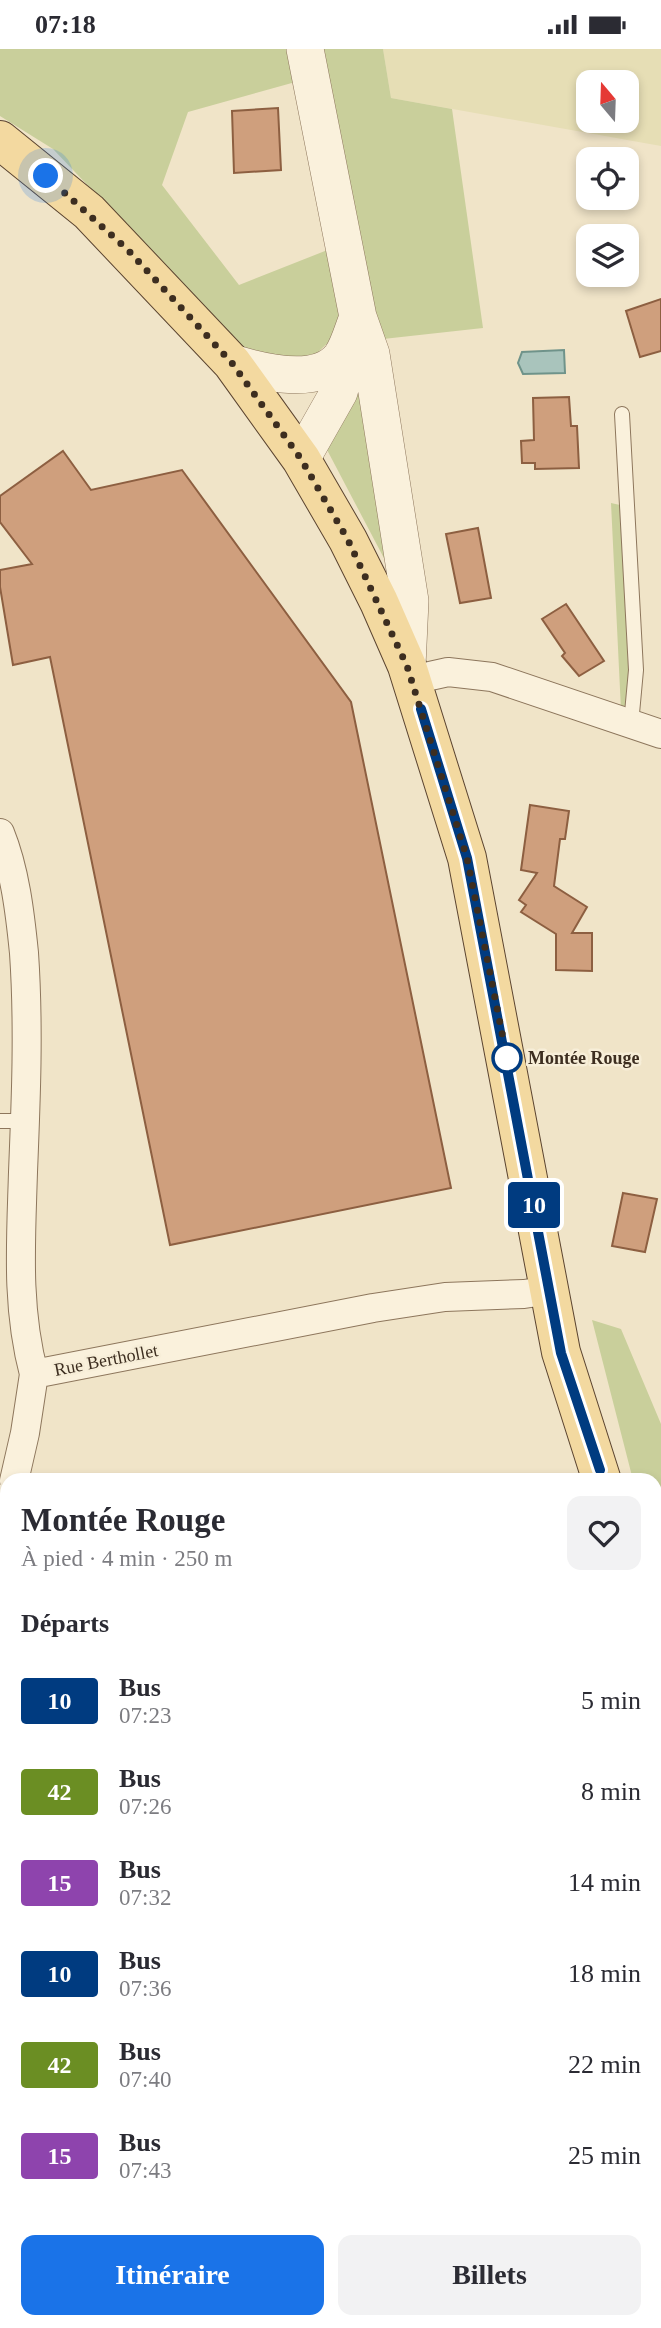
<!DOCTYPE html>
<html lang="fr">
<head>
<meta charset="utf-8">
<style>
  :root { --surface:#fff; --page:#f2f2f3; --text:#2b2b33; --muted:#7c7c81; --accent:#1a73e8 }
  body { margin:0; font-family:Georgia,serif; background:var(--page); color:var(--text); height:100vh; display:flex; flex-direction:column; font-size:26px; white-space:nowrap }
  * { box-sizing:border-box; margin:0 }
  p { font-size:23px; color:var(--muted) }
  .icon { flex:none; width:38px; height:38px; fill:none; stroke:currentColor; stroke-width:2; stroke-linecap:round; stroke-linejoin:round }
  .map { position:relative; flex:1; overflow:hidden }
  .sheet { position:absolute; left:0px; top:1424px; width:662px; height:856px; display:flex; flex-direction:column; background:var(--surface); border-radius:21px 21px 0 0; box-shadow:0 4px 10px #0003 }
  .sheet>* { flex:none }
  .badge { padding:0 14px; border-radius:5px; font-size:24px; line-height:46px }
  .needle { width:46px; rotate:341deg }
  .buttons { position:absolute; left:576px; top:21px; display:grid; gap:14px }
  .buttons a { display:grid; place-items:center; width:63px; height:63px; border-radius:14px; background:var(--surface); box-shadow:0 4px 10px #0003; font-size:35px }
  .you { position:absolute; width:35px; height:35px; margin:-18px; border:5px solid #fff; border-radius:50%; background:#1a73e8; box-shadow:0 0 0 10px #1a73e833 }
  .map>.badge { position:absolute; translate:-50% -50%; box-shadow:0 0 0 4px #fff }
  h2 { padding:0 21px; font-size:26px; line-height:63px }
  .round { display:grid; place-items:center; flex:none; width:74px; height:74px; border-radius:14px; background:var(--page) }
  .overview { display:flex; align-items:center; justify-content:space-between; height:119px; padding:0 21px }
  h1 { font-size:33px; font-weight:700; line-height:52px }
  .action { display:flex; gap:14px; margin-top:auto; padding:14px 21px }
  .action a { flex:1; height:80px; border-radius:14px; background:var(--accent); color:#fff; font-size:28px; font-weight:700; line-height:80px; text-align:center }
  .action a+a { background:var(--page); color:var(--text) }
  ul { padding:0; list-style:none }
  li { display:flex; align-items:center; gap:21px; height:91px; padding:0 21px }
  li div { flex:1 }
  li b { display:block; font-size:26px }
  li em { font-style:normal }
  li .badge { min-width:77px; font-weight:700; text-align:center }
  .status { display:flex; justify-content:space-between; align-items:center; height:49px; padding:0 35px; background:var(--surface); direction:ltr }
  .status svg { height:19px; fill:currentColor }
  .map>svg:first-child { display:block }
  .farmland { fill:#e6deb5; fill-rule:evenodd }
  .green { fill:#c9cf9b }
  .water { fill:#a9c4bc; stroke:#6f938a; stroke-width:2 }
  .building { fill:#cf9f7d; stroke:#8d5f41; stroke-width:2 }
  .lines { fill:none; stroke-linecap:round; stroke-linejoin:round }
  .service-casing { stroke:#8d765c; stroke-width:16 }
  .minor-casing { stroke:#8d765c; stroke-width:30 }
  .tertiary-casing { stroke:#8d765c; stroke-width:38 }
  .secondary-casing { stroke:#6f573f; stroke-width:40 }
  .primary-casing { stroke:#5b4430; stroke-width:40 }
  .path { stroke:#8d765c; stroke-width:4.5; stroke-dasharray:5 3.5; stroke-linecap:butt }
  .service { stroke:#faf1dc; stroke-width:14 }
  .minor { stroke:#faf1dc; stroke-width:28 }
  .tertiary { stroke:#faf1dc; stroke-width:37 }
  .secondary { stroke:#faf1dc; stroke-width:38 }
  .primary { stroke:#f3d9a0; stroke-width:38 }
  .line-casing { stroke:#fff; stroke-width:16 }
  .line { stroke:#003b80; stroke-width:10 }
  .walk { stroke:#3d2e20; stroke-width:7; stroke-dasharray:0 12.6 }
  .stop-dot { fill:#fff; stroke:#003b80; stroke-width:3.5 }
  .labels { text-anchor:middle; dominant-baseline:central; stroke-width:5; stroke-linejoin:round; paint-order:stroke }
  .stop-label { font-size:18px; font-weight:bold; fill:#3d2e20; stroke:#f7eed8; text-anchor:start }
  .street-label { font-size:18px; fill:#3d2e20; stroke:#f7eed8 }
</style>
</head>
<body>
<div class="status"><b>07:18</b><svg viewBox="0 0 49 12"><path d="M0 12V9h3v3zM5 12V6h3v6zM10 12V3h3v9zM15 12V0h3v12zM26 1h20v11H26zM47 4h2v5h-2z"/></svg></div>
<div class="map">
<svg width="661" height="2279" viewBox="0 0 661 2279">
  <rect width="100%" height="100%" fill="#f0e4c8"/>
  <path class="farmland" d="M383 0H661V97L391 49ZM588 33H626V72H588Z"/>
  <path class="green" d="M0 0H293L299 32 188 63 162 136 239 236 330 200 342 259 337 285 316 305 300 312 243 299 53 100 0 67Z
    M319 0H383L391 49 452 60 483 279 374 291Z
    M358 337 386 513 325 397Z
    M611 454 620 456 622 467 629 638 626 656 621 661Z
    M592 1271 621 1280 661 1375V1551L654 1523V1432L633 1431Z
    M7 1704V1826L0 1828V1707Z"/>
  <path class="water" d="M564 301 565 324 523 325 518 314 522 303Z"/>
  <path class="building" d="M278 59 281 121 234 124 232 62Z
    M661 250V302L640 308 626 262Z
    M569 348 571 377H577L579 419 535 420V414H522L521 392 534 391 533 349Z
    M63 402 91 441 182 421 351 653 451 1139 170 1196 50 608 13 616 0 538V521L32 515 0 473V447Z
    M478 479 491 549 460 554 446 485Z
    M566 555 604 612 579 627 562 607 565 604 542 570Z
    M530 756 569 762 565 790H560L554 837 587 858 572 884H592V922L556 921V885L521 863 526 856 519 851 537 824 521 821Z
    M623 1144 657 1150 645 1203 612 1197Z"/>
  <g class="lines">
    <defs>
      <path id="service" d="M622 365 636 621 631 675
        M0 1072H26"/>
      <path id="minor" d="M412 631 448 623 492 628 661 685
        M0 784C15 821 20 864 24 904 29 977 26 1050 23 1123 21 1192 16 1258 34 1325L373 1259 445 1248 524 1245 551 1241
        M14 1432 25 1384 34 1325
        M0 1460 7 1448"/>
      <path id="tertiary" d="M305 0 358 268 371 305 410 552 407 617
        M232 314C262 323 318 338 341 308 349 297 353 280 358 268
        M301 410 339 343 353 293"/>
      <path id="secondary" d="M654 1850 661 1867"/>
      <path id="primary" d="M0 91 89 163 232 314 301 410 348 491 379 553 407 617 467 809 561 1303 602 1432
        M654 1612 661 1624
        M654 1801 661 1799
        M0 1850 7 1849"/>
    </defs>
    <use href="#service" class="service-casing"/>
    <use href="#minor" class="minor-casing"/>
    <use href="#tertiary" class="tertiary-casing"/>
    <use href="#secondary" class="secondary-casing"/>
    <use href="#primary" class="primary-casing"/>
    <path class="path" d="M654 1569 658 1582"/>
    <use href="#service" class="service"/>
    <use href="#minor" class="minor"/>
    <use href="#tertiary" class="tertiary"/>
    <use href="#secondary" class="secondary"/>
    <use href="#primary" class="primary"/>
  </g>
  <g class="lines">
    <defs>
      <path id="line" d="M421 660 467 809 561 1304 600 1421"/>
    </defs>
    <use href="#line" class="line-casing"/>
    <use href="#line" class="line"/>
    <path class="walk" d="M46 127 128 201 232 314 301 410 348 491 407 617 467 809 507 1009"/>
  </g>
  <circle class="stop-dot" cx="507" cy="1009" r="14"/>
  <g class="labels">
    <g class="stop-label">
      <text x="528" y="1009">Montée Rouge</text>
    </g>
    <g class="street-label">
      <text transform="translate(106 1311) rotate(-11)">Rue Berthollet</text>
    </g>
  </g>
</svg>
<div class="buttons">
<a><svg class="needle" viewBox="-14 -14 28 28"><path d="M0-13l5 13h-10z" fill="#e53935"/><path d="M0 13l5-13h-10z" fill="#7c7c81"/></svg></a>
<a><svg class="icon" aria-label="locate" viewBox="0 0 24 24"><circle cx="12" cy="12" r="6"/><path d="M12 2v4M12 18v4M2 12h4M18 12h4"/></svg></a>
<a><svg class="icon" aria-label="layers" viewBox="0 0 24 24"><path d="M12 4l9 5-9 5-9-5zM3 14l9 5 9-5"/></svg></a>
</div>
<div class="you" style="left:46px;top:127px"></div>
<b class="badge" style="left:534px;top:1156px;background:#003b80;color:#fff">10</b>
<section class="sheet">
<div class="overview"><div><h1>Montée Rouge</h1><p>À pied · 4 min · 250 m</p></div><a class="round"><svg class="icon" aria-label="heart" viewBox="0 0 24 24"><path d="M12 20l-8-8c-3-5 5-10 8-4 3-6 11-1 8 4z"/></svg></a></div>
<h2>Départs</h2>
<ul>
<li><span class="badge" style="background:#003b80;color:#fff">10</span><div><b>Bus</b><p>07:23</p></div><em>5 min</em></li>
<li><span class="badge" style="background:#6b8e23;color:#fff">42</span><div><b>Bus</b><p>07:26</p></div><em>8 min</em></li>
<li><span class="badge" style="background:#8e44ad;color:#fff">15</span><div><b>Bus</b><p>07:32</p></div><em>14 min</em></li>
<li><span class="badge" style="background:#003b80;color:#fff">10</span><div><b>Bus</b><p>07:36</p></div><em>18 min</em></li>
<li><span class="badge" style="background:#6b8e23;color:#fff">42</span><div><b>Bus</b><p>07:40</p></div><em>22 min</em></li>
<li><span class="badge" style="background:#8e44ad;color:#fff">15</span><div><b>Bus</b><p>07:43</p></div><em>25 min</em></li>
</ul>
<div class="action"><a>Itinéraire</a><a>Billets</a></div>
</section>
</div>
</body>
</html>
